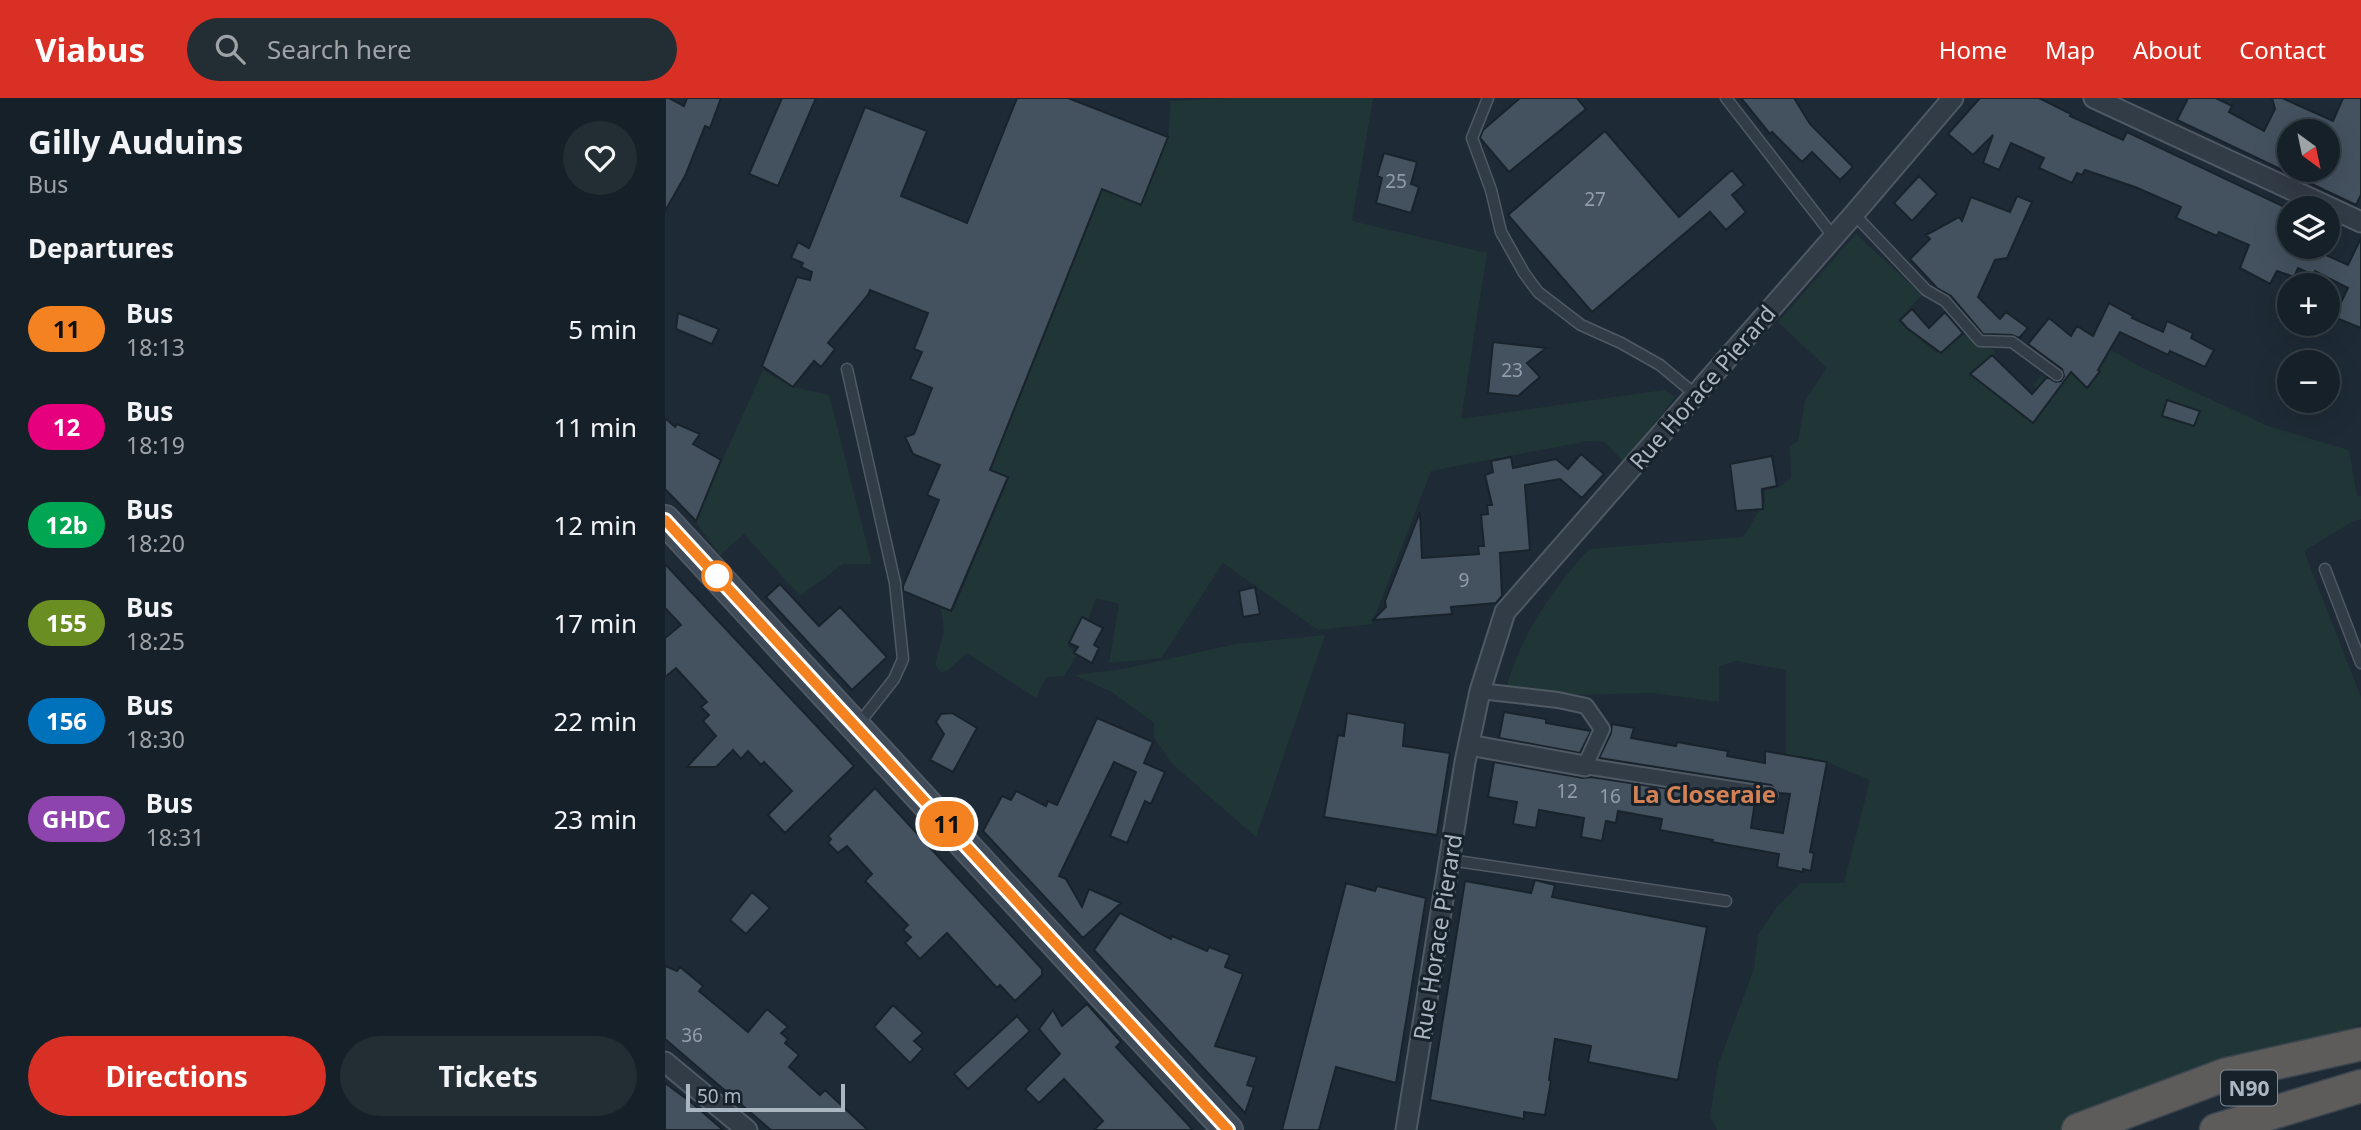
<!DOCTYPE html>
<html lang="en">
<head>
<meta charset="utf-8">
<style>
  :root { --surface:#162028; --page:#232d34; --text:#f1f3f6; --muted:#9ea3a8; --line:#353e45; --accent:#d93025 }
  body { margin:0; font-family:"Noto Sans",sans-serif; background:var(--page); color:var(--text); height:100vh; display:flex; flex-direction:column; font-size:26px; white-space:nowrap }
  * { box-sizing:border-box; margin:0 }
  p { font-size:23px; color:var(--muted) }
  .icon { flex:none; width:38px; height:38px; fill:none; stroke:currentColor; stroke-width:2; stroke-linecap:round; stroke-linejoin:round }
  .map { position:relative; flex:1; overflow:hidden }
  .sheet { display:flex; flex-direction:column; background:var(--surface); width:665px }
  .sheet>* { flex:none }
  .badge { padding:0 14px; border-radius:23px; font-size:24px; line-height:46px }
  .needle { width:46px; rotate:147deg }
  .buttons { position:absolute; left:1612px; top:21px; display:grid; gap:14px }
  .buttons a { display:grid; place-items:center; width:63px; height:63px; border-radius:50%; background:var(--surface); box-shadow:0 7px 28px #0002,0 0 0 2px var(--line); font-size:35px }
  .scale { position:absolute; left:21px; bottom:18px; width:159px; box-sizing:border-box; padding-left:7px; border:4px solid #abb6c3; border-top:0; font-size:19px; line-height:24px; white-space:nowrap; color:#abb6c3; -webkit-text-stroke:5px #17212a; paint-order:stroke }
  .map>.badge { position:absolute; translate:-50% -50%; box-shadow:0 0 0 4px #fff }
  h2 { padding:0 28px; font-size:26px; line-height:63px }
  .round { display:grid; place-items:center; flex:none; width:74px; height:74px; border-radius:37px; background:var(--page) }
  .headline { display:flex; align-items:center; justify-content:space-between; height:119px; padding:0 28px }
  h1 { font-size:33px; font-weight:700; line-height:52px }
  .cta { display:flex; gap:14px; margin-top:auto; padding:14px 28px }
  .cta a { flex:1; height:80px; border-radius:42px; background:var(--accent); color:#fff; font-size:28px; font-weight:700; line-height:80px; text-align:center }
  .cta a+a { background:var(--page); color:var(--text) }
  ul { padding:0; list-style:none }
  li { display:flex; align-items:center; gap:21px; height:98px; padding:0 28px }
  li div { flex:1 }
  li b { display:block; font-size:26px }
  li em { font-style:normal }
  li .badge { min-width:77px; font-weight:700; text-align:center }
  header { display:flex; align-items:center; gap:42px; box-sizing:border-box; height:98px; padding:0 35px; background:var(--accent); color:#fff }
  header strong { font-size:33px }
  nav { display:flex; gap:38px; margin-inline-start:auto; font-size:24px }
  .search { width:490px; height:63px; background:var(--page); display:flex; align-items:center; gap:18px; box-sizing:border-box; padding:0 24px; border-radius:38px; color:var(--muted); font-size:26px }
  main { display:flex; flex:1; min-height:0 }
  .map>svg:first-child { display:block }
  .green { fill:#203636 }
  .building { fill:#44515f; stroke:#19232c; stroke-width:2; fill-rule:evenodd }
  .lines { fill:none; stroke-linecap:round; stroke-linejoin:round }
  .service-casing { stroke:#4f5964; stroke-width:13 }
  .pedestrian-casing { stroke:#4f5964; stroke-width:18 }
  .minor-casing { stroke:#4f5964; stroke-width:23 }
  .secondary-casing { stroke:#4f5964; stroke-width:32 }
  .trunk-casing { stroke:#3c4650; stroke-width:35 }
  .service { stroke:#323c46; stroke-width:10 }
  .pedestrian { stroke:#323c46; stroke-width:14 }
  .minor { stroke:#323c46; stroke-width:19 }
  .secondary { stroke:#3f4b59; stroke-width:28 }
  .trunk { stroke:#5e5c5a; stroke-width:32 }
  .line-casing { stroke:#fff; stroke-width:16 }
  .line { stroke:#f58220; stroke-width:10 }
  .stop-dot { fill:#fff; stroke:#f58220; stroke-width:3.5 }
  .labels { text-anchor:middle; dominant-baseline:central; stroke-width:6; stroke-linejoin:round; paint-order:stroke }
  .number-label { font-size:19px; fill:#919daa }
  .shield { fill:#17212a; stroke:#7f8995; stroke-width:2 }
  .shield-label { font-size:21px; font-weight:bold; fill:#abb6c3 }
  .street-label { font-size:23px; fill:#abb6c3; stroke:#17212a }
  .neighbourhood-label { font-size:24px; font-weight:bold; fill:#d48255; stroke:#17212a }
</style>
</head>
<body>
<header>
<strong>Viabus</strong>
<div class="search"><svg class="icon" aria-label="search" viewBox="0 0 24 24"><circle cx="10" cy="10" r="6"/><path d="M15 15l6 6"/></svg>Search here</div>
<nav><a>Home</a><a>Map</a><a>About</a><a>Contact</a></nav>
</header>
<main>
<section class="sheet">
<div class="headline"><div><h1>Gilly Auduins</h1><p>Bus</p></div><a class="round"><svg class="icon" aria-label="heart" viewBox="0 0 24 24"><path d="M12 20l-8-8c-3-5 5-10 8-4 3-6 11-1 8 4z"/></svg></a></div>
<h2>Departures</h2>
<ul>
<li><span class="badge" style="background:#f58220;color:#111">11</span><div><b>Bus</b><p>18:13</p></div><em>5 min</em></li>
<li><span class="badge" style="background:#e6007e;color:#fff">12</span><div><b>Bus</b><p>18:19</p></div><em>11 min</em></li>
<li><span class="badge" style="background:#00a651;color:#fff">12b</span><div><b>Bus</b><p>18:20</p></div><em>12 min</em></li>
<li><span class="badge" style="background:#6b8e23;color:#fff">155</span><div><b>Bus</b><p>18:25</p></div><em>17 min</em></li>
<li><span class="badge" style="background:#0072bc;color:#fff">156</span><div><b>Bus</b><p>18:30</p></div><em>22 min</em></li>
<li><span class="badge" style="background:#8e44ad;color:#fff">GHDC</span><div><b>Bus</b><p>18:31</p></div><em>23 min</em></li>
</ul>
<div class="cta"><a>Directions</a><a>Tickets</a></div>
</section>
<div class="map">
<svg width="1696" height="1032" viewBox="0 0 1696 1032">
  <rect width="100%" height="100%" fill="#1e2a35"/>
  <path class="green" d="M568 0H708L687 123 822 155 796 321 999 292 1010 299 959 365 940 344 923 343 766 373 707 526 653 532 558 465 496 560 444 565 454 506 431 500 423 523 403 547 412 557 399 578 381 579 371 600 302 555 283 572 276 575 270 567 279 533 276 509 288 513 344 380 326 371 438 91 476 106 503 40 506 3Z
    M1191 136 1257 197 1233 223 1272 255 1296 236 1329 252V258L1313 268 1347 308 1377 298 1368 287 1377 278 1388 282 1428 242 1478 270 1603 328 1684 352 1692 398H1696V421L1687 424 1639 453 1696 599V926L1634 953 1398 1032H1052L1045 1019 1053 967 1089 871 1093 837 1113 808 1135 785H1179L1205 682 1161 664 1121 658V572L1071 563 1054 568V604L988 595 908 597 842 588C856 536 888 490 924 451L1078 439 1100 403 1099 393 1115 389 1126 380 1125 348 1133 343 1140 303 1162 270 1113 224Z
    M98 272 128 289 164 297 207 466H178L135 498 79 436 55 457 30 423Z
    M660 537 591 739 507 666 489 639V625L447 594 409 577 458 571 571 546Z"/>
  <path class="building" d="M0 0H4L19 8 22 0H56L45 30 40 28 20 78 0 113Z
    M117 0H151L113 88 84 76Z
    M352 0H403L503 39 476 107 437 91 325 372 343 379 286 513 238 493V488L274 402 262 397 275 367 248 356 240 339 249 336 267 290 245 281 257 254 249 251 263 215 205 192 203 197 163 245 170 251 156 269 149 263 128 289 97 268 132 179 145 182 147 174 136 169 138 165 126 160 133 144 144 150 200 9 262 33 236 98 302 125Z
    M855 0H912L921 11 844 74 815 40 818 32Z
    M1076 0H1129L1145 26 1188 69 1175 82 1147 54 1137 64 1107 34 1105 36Z
    M1315 0H1374L1406 16 1405 18 1458 42 1462 34 1624 111V149H1643L1683 167 1696 140V230L1669 219 1683 190 1650 173 1648 177 1633 170 1629 179 1612 173 1605 186 1575 170 1584 147 1554 134 1552 138 1511 120 1516 109 1470 89 1420 72 1417 77 1412 75 1407 85 1374 70 1379 60 1346 45 1334 72 1318 65 1328 37 1308 57 1283 36Z
    M1523 0H1551L1567 8 1564 14 1599 33 1610 11 1607 0H1617L1668 23 1678 0H1696V97L1691 107 1512 22ZM1624 33H1662V72H1624Z
    M940 33 1014 119 1067 72 1079 87 1067 97 1081 114 1061 132 1045 114 927 214 843 117Z
    M719 55 752 64 746 86 754 89 746 115 711 105 717 80 712 78Z
    M1254 78 1272 96 1247 123 1229 105Z
    M1352 98 1367 104 1342 160 1330 162 1313 199 1335 221 1341 214 1363 230 1354 240 1347 237 1318 236 1286 198 1272 190 1245 161 1265 141 1261 137 1294 119 1297 123 1306 99 1345 114Z
    M1444 205 1468 218 1467 220 1498 234 1502 223 1528 235 1526 240 1549 252 1540 269 1505 253 1503 257 1455 234 1433 272 1435 273 1422 290 1406 274 1368 325 1305 276 1327 257 1367 296 1382 279 1391 284 1396 283 1399 278 1397 271 1363 246 1384 220 1406 238 1412 228 1428 238Z
    M1247 211 1264 230 1280 214 1298 235 1276 255 1242 230 1235 222Z
    M13 215 54 231 47 246 11 231Z
    M828 244 881 250 862 265 875 279 853 298 823 295Z
    M1502 302 1535 313 1529 328 1497 318Z
    M0 320 10 329 12 326 35 336 28 346 56 362 31 423 0 391Z
    M916 356 939 376 917 400 895 381 860 387 865 452 835 455 837 498 831 505 786 509 787 516 708 522 721 509 720 503 755 414 757 460 814 456 813 448H819L816 417 823 416 822 407H827L820 377 828 374 826 363 846 359 848 370 891 361 903 371Z
    M1107 358 1112 388 1097 391 1098 411 1071 413 1065 366Z
    M0 466 189 668 120 735 103 717 127 693 99 664 96 667 83 653 76 661 68 652 51 669H22L51 638 38 623 44 617 36 609 42 604 11 570 0 579V540L16 527 0 510Z
    M115 486 154 528 175 509 222 559 187 592 101 499Z
    M590 489 595 516 578 519 574 493Z
    M417 519 438 530 429 547 434 550 427 565 409 555 413 549 404 545Z
    M839 614 881 621V625L926 633 915 655 834 640Z
    M287 615 312 630 288 674 265 662 279 636 271 624 276 616Z
    M682 615 740 625 738 648 785 655 772 737 659 719 673 637 679 638Z
    M432 620 488 644 479 665 500 674 486 706 480 703 462 745 445 738 471 674 449 664 394 778 401 781 417 809 424 791 456 805 418 840 318 733 337 698 346 702 351 693 381 708 383 703 392 707Z
    M947 626 969 630 966 640 1011 648 1012 644 1063 653 1062 658 1100 665V653L1162 664 1145 754 1149 755 1146 773 1138 771V774L1112 769 1114 756 1047 744 1048 742 995 732 997 721 953 713 951 725 941 723 937 743 916 739 919 720 874 712 871 730 848 726 852 704 823 699 829 664 918 680 926 679 1090 704 1086 730 1118 735 1125 696 1114 695 1106 687 934 660 946 635Z
    M210 690 377 871V877L350 903 335 887 332 890 282 835 255 861 240 845 246 839 238 832 243 827 200 783 207 776 182 748 173 755 163 745 166 741 163 738Z
    M870 782 890 787 887 799 1042 829 1013 982 923 964 926 948 890 941 884 982 886 983 880 1017 859 1014V1021L765 1002 800 783 866 795Z
    M681 785 710 793 712 788 761 800 731 985 671 969 654 1032H617Z
    M87 794 105 810 81 836 65 822Z
    M455 815 506 841 507 838 542 853 544 849 565 857 560 869 578 876 550 948 592 959 582 987 589 989 580 1015 429 852Z
    M0 868 12 873 15 869 38 888 34 893 83 934 102 911 123 929 116 935 123 941 120 945 134 957 124 969 155 997 160 992 203 1032H106L0 941Z
    M422 906 456 944 451 949 528 1032H429L438 1023 399 981 374 1005 360 991 395 956 374 931 388 912 397 928Z
    M228 907 258 935 249 943 258 951 245 965 209 929Z
    M352 918 365 933 303 991 289 976Z
    M0 985 27 1005 58 1032H0Z"/>
  <g class="lines">
    <defs>
      <path id="service" d="M823 0 807 40 826 92 836 134 859 175 873 194 916 227 956 245 995 267 1031 297
        M1061 0 1168 138
        M1189 116 1261 192 1280 203 1315 243 1347 244 1392 277
        M182 271 230 485 238 561 229 581 192 628
        M1660 471 1696 565
        M785 762 1061 803"/>
      <path id="pedestrian" d="M815 593 893 602 921 608 937 631 920 668 1105 697"/>
      <path id="minor" d="M1429 0 1696 124
        M804 647 920 668
        M0 964 82 1032
        M741 1032 800 664 815 593 840 514 1189 116 1288 0"/>
      <path id="secondary" d="M0 422 563 1032"/>
      <path id="trunk" d="M1413 1032 1562 976 1696 946
        M1551 1032 1696 988"/>
    </defs>
    <use href="#service" class="service-casing"/>
    <use href="#pedestrian" class="pedestrian-casing"/>
    <use href="#minor" class="minor-casing"/>
    <use href="#secondary" class="secondary-casing"/>
    <use href="#trunk" class="trunk-casing"/>
    <use href="#service" class="service"/>
    <use href="#pedestrian" class="pedestrian"/>
    <use href="#minor" class="minor"/>
    <use href="#secondary" class="secondary"/>
    <use href="#trunk" class="trunk"/>
  </g>
  <g class="lines">
    <defs>
      <path id="line" d="M0 422 563 1032"/>
    </defs>
    <use href="#line" class="line-casing"/>
    <use href="#line" class="line"/>
  </g>
  <circle class="stop-dot" cx="52" cy="478" r="14"/>
  <g class="labels">
    <g class="number-label">
      <text x="731" y="83">25</text>
      <text x="930" y="101">27</text>
      <text x="847" y="272">23</text>
      <text x="799" y="482">9</text>
      <text x="902" y="693">12</text>
      <text x="945" y="698">16</text>
      <text x="27" y="937">36</text>
    </g>
    <rect class="shield" x="1556" y="972.5" width="56" height="35" rx="5"/>
    <g class="shield-label">
      <text x="1584" y="990">N90</text>
    </g>
    <g class="street-label">
      <text transform="translate(1037 289) rotate(-49)">Rue Horace Pierard</text>
      <text transform="translate(772 839) rotate(-81)">Rue Horace Pierard</text>
    </g>
    <g class="neighbourhood-label">
      <text x="1039" y="695">La Closeraie</text>
    </g>
  </g>
</svg>
<div class="buttons">
<a><svg class="needle" viewBox="-14 -14 28 28"><path d="M0-13l5 13h-10z" fill="#e53935"/><path d="M0 13l5-13h-10z" fill="#9ea3a8"/></svg></a>
<a><svg class="icon" aria-label="layers" viewBox="0 0 24 24"><path d="M12 4l9 5-9 5-9-5zM3 14l9 5 9-5"/></svg></a>
<a>+</a>
<a>−</a>
</div>
<div class="scale">50 m</div>
<b class="badge" style="left:282px;top:726px;background:#f58220;color:#111">11</b>
</div>
</main>
</body>
</html>
